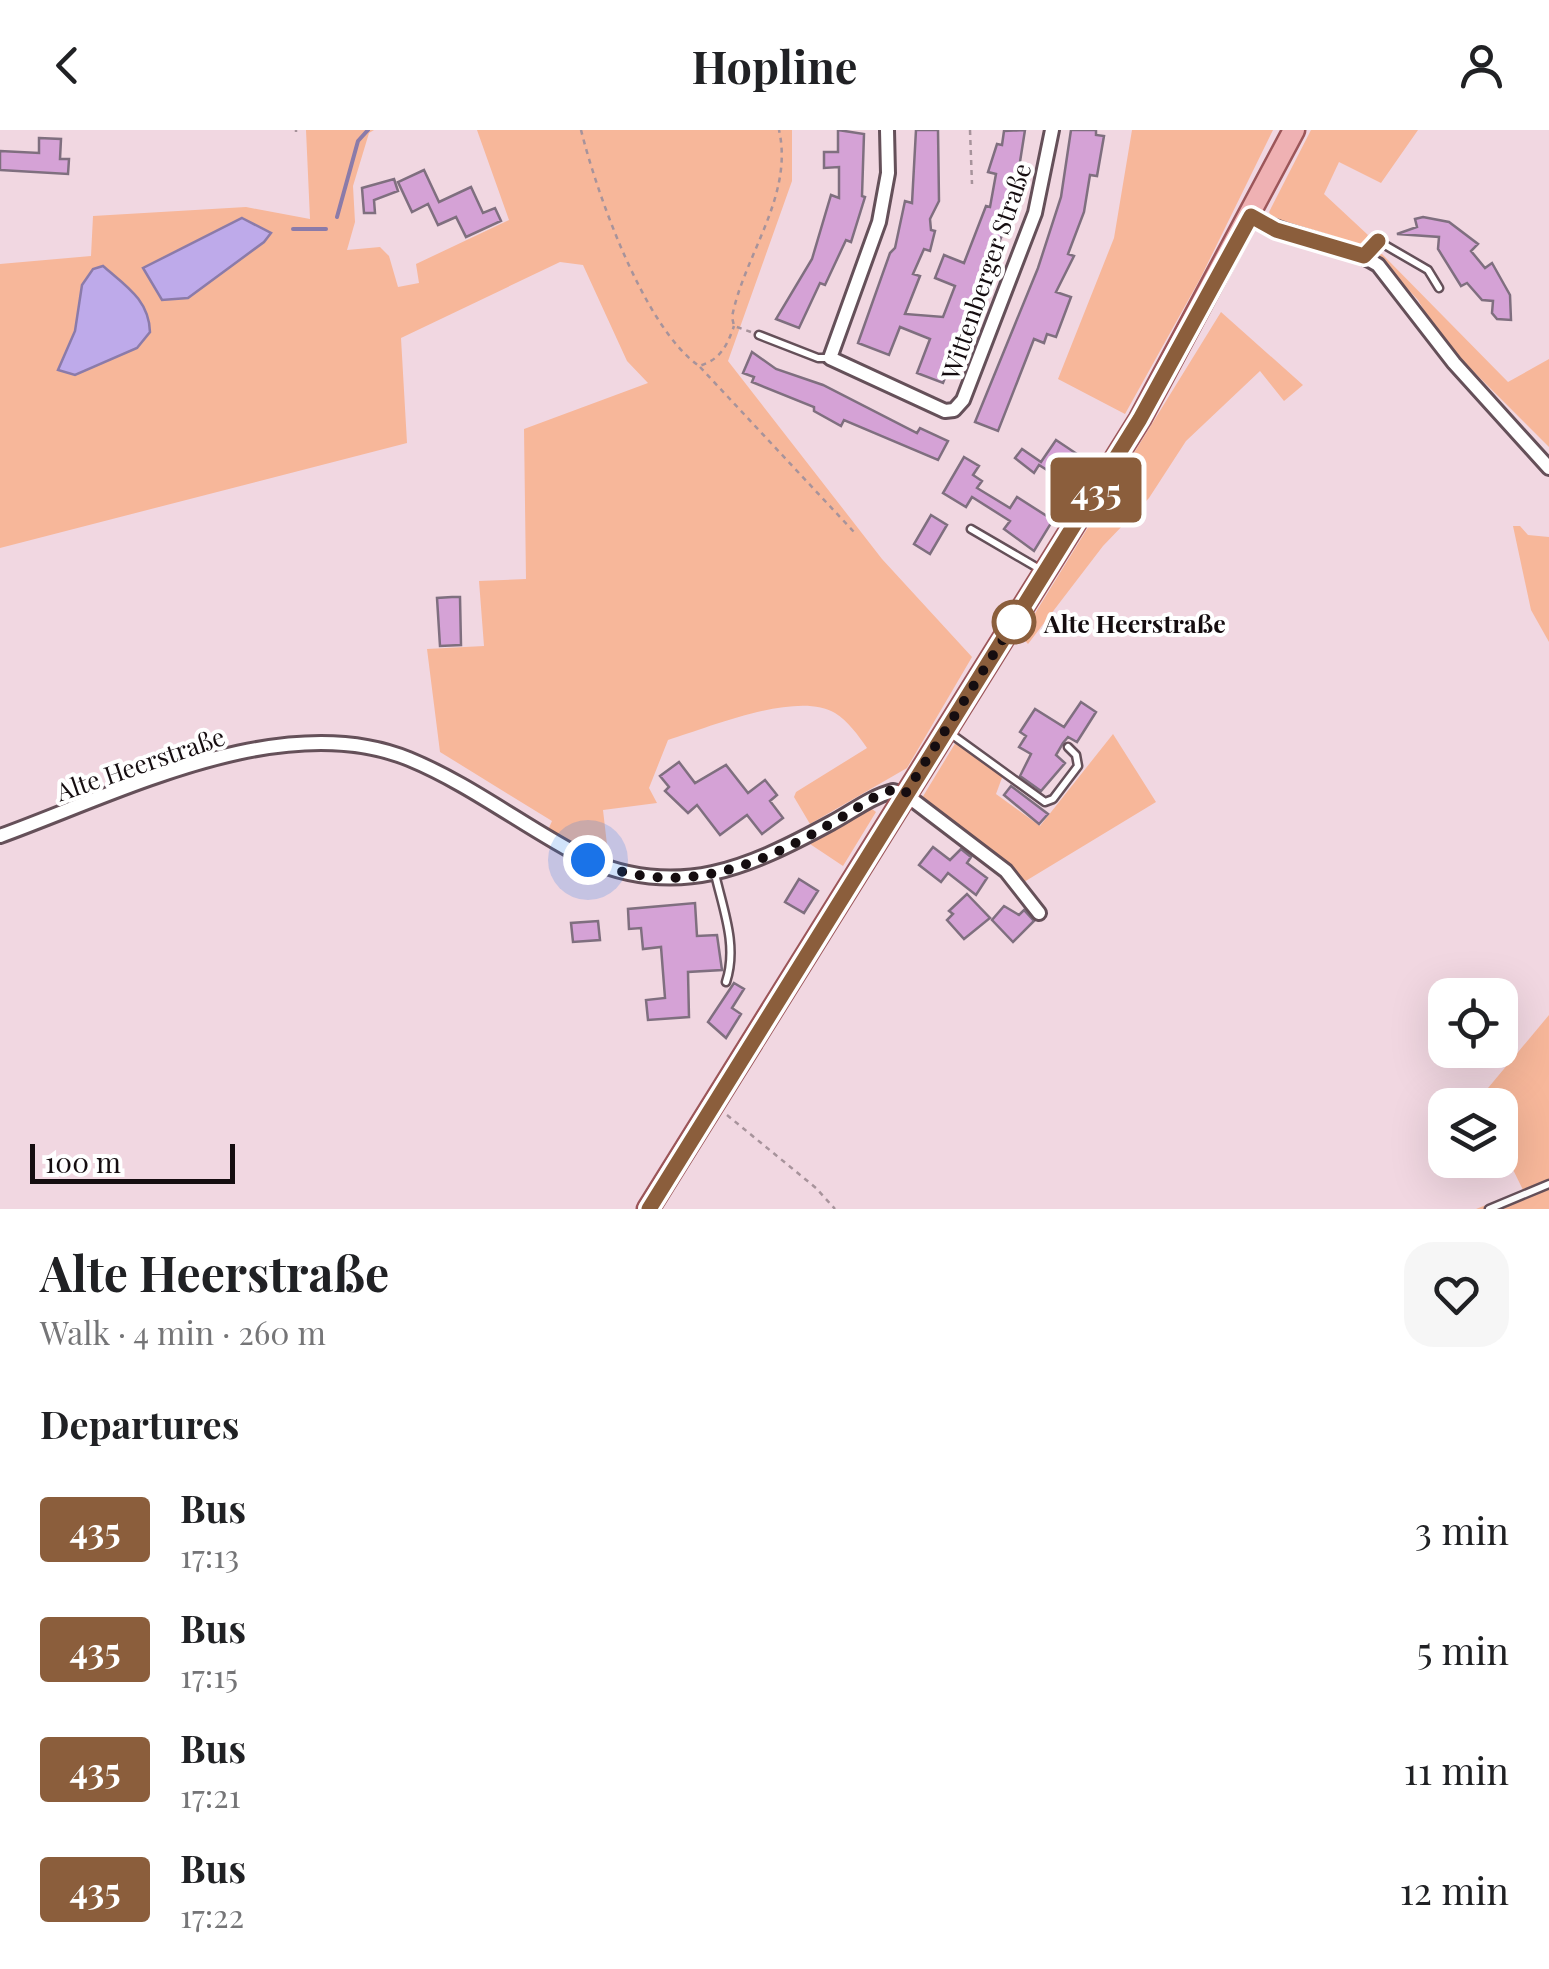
<!DOCTYPE html>
<html lang="en">
<head>
<meta charset="utf-8">
<style>
  :root { --surface:#fff; --page:#f6f6f6; --text:#202124; --muted:#757577 }
  body { margin:0; font-family:"Playfair Display",serif; background:var(--page); color:var(--text); height:100vh; display:flex; flex-direction:column; font-size:38px; white-space:nowrap }
  * { box-sizing:border-box; margin:0 }
  p { font-size:32px; color:var(--muted) }
  .icon { flex:none; width:55px; height:55px; fill:none; stroke:currentColor; stroke-width:2; stroke-linecap:round; stroke-linejoin:round }
  .map { position:relative; height:1079px; overflow:hidden }
  .panel { display:flex; flex-direction:column; background:var(--surface); flex:1 }
  .panel>* { flex:none }
  .badge { padding:0 20px; border-radius:8px; font-size:35px; line-height:65px }
  .fabs { position:absolute; left:1428px; top:848px; display:grid; gap:20px }
  .fabs a { display:grid; place-items:center; width:90px; height:90px; border-radius:20px; background:var(--surface); box-shadow:0 10px 40px #0002; font-size:50px }
  .scale { position:absolute; left:30px; bottom:25px; width:205px; box-sizing:border-box; padding-left:10px; border:5px solid #150d10; border-top:0; font-size:28px; line-height:35px; white-space:nowrap; color:#150d10; -webkit-text-stroke:8px #fff; paint-order:stroke }
  .you { position:absolute; width:50px; height:50px; margin:-25px; border:8px solid #fff; border-radius:50%; background:#1a73e8; box-shadow:0 0 0 15px #1a73e833 }
  .map>.badge { position:absolute; translate:-50% -50%; box-shadow:0 0 0 5px #fff }
  h2 { padding:0 40px; font-size:38px; line-height:90px }
  .round { display:grid; place-items:center; flex:none; width:105px; height:105px; border-radius:30px; background:var(--page) }
  .summary { display:flex; align-items:center; justify-content:space-between; height:170px; padding:0 40px }
  h1 { font-size:48px; font-weight:700; line-height:75px }
  ul { padding:0; list-style:none }
  li { display:flex; align-items:center; gap:30px; height:120px; padding:0 40px }
  li div { flex:1 }
  li b { display:block; font-size:38px }
  li em { font-style:normal }
  li .badge { min-width:110px; font-weight:700; text-align:center }
  header { display:flex; justify-content:space-between; align-items:center; height:130px; padding:0 40px; background:var(--surface); font-size:45px; font-weight:700 }
  .map>svg:first-child { display:block }
  .green { fill:#f7b79a; fill-rule:evenodd }
  .water { fill:#beaaea; stroke:#8b7ba9; stroke-width:2.5 }
  .lines { fill:none; stroke-linecap:round; stroke-linejoin:round }
  .stream { stroke:#8b7ba9; stroke-width:4 }
  .building { fill:#d5a2d6; stroke:#7f6f7f; stroke-width:2.5 }
  .service-casing { stroke:#655059; stroke-width:11 }
  .minor-casing { stroke:#655059; stroke-width:18 }
  .primary-casing { stroke:#9c5659; stroke-width:25 }
  .path { stroke:#a7939b; stroke-width:2.5; stroke-dasharray:5 5; stroke-linecap:butt }
  .service { stroke:#fff; stroke-width:6 }
  .minor { stroke:#fff; stroke-width:12 }
  .primary { stroke:#efb1b3; stroke-width:20 }
  .line-casing { stroke:#fff; stroke-width:22 }
  .line { stroke:#8b5e3c; stroke-width:15 }
  .walk { stroke:#150d10; stroke-width:10; stroke-dasharray:0 18 }
  .stop-dot { fill:#fff; stroke:#8b5e3c; stroke-width:5 }
  .labels { text-anchor:middle; dominant-baseline:central; stroke-width:8; stroke-linejoin:round; paint-order:stroke }
  .street-label { font-size:25px; fill:#150d10; stroke:#fff }
  .stop-label { font-size:25px; font-weight:bold; fill:#150d10; stroke:#fff; text-anchor:start }
</style>
</head>
<body>
<header><svg class="icon" aria-label="back" viewBox="0 0 24 24"><path d="M15 5l-7 7 7 7"/></svg>Hopline<svg class="icon" aria-label="person" viewBox="0 0 24 24"><circle cx="12" cy="8" r="4"/><path d="M4 21q1-7 8-7t8 7"/></svg></header>
<div class="map">
<svg width="1549" height="1079" viewBox="0 0 1549 1079">
  <rect width="100%" height="100%" fill="#f1d7e1"/>
  <path class="green" d="M306 0H374L369 3 353 56 355 92 347 120 380 117 389 126 398 157 419 153 416 134 509 90 477 0H792V51L728 231 882 429 972 527 907 638 810 694 794 667 796 662 867 618C858 605 848 591 835 583 797 560 708 598 668 610L649 658 657 673 603 680 609 732 548 700 552 691 440 622 427 519 484 516 479 451 526 449 524 299 648 253 627 231 583 135 560 132 401 208 407 313 0 418V134L91 126 93 86 246 77 310 89ZM242 88 264 112 188 168 143 139ZM82 155 137 218 75 244Z
    M1132 0H1273L1200 149 1125 284 1058 249 1114 108Z
    M1311 0H1418L1381 53 1339 32 1324 64 1368 105 1360 119 1276 93 1269 82Z
    M1382 124 1508 252 1549 229V317L1441 209 1418 170 1376 125Z
    M1221 182 1303 255 1284 271 1260 241 1186 311 1149 368 1103 416 1028 514 1021 506Z
    M1513 396H1520L1528 405 1549 407V512L1531 480Z
    M1113 604 1156 672 1024 752 922 668 956 612 1003 645 996 664 1040 696Z
    M872 679 876 682 843 736 810 714Z
    M1549 885V1079H1476L1523 1060 1500 1013V975H1481L1478 970Z"/>
  <path class="water" d="M242 88 271 103 264 112 188 168 162 170 143 138Z
    M103 136C126 156 149 170 150 202L137 218 75 245 58 240 75 201 82 155 93 139Z"/>
  <g class="lines">
    <path class="stream" d="M337 87 358 11 368 0
      M293 99H326"/>
  </g>
  <path class="building" d="M838 0 864 4 862 66 865 67 851 112 846 110 825 155 820 153 799 198 776 189 812 129 831 65 839 68V37L824 38V22H838Z
    M916 0H938L939 71 930 89 931 100 935 101 930 121 924 119 913 144 920 146 905 184 943 187 955 156 935 148 944 125 964 133 986 76 990 77 996 44 988 42 997 14 1002 15 1004 1 1025 0 1019 38 1028 40 943 253 917 243 930 209 900 197 889 225 858 213 890 123 895 118 905 71 912 73Z
    M1071 0H1096V5L1104 6 1097 46 1090 45 1084 82 1068 124 1074 126 1056 162 1071 167 1056 207 1047 204 1044 213 1034 209 998 301 975 292 1038 138 1061 67Z
    M39 8 61 9 60 29H69L68 44 0 40V21L39 23Z
    M424 40 439 72 471 57 483 83 495 78 501 91 466 107 456 87 438 95 428 74 412 82 398 52Z
    M394 49 398 61 374 70 375 83H364L362 58Z
    M1423 87 1449 92 1478 114 1471 121 1485 138 1492 133 1510 165 1511 190 1497 189 1492 183 1493 171 1482 170 1467 153 1461 156 1438 119 1439 107 1397 104 1417 97 1415 89Z
    M752 222 776 239 823 255 917 303 920 298 948 311 938 330 844 290 841 296 814 281V277L752 252 754 247 743 243Z
    M1056 310 1080 326 1073 337 1086 346 1077 359 1039 335 1034 343 1015 328 1022 319 1041 332Z
    M964 327 979 336 973 345 982 351 977 358 1010 378 1017 367 1053 390 1034 421 1004 399 1010 391 972 367 966 377 943 363Z
    M931 385 947 395 930 424 914 414Z
    M452 467H460L461 515 440 516 437 468Z
    M1081 572 1096 582 1077 612 1068 607 1063 613 1056 625 1065 633 1041 661 1020 646 1031 624 1019 617 1026 606 1020 602 1035 579 1064 597Z
    M679 632 695 653 726 635 748 663 765 650 777 665 770 671 783 688 762 704 747 685 720 705 697 675 688 683 665 661 669 657 660 646Z
    M1011 656 1048 684 1039 694 1004 665Z
    M933 717 950 730 961 719 971 727 967 733 987 748 976 765 948 743 941 752 919 735Z
    M799 749 818 761 804 783 785 772Z
    M967 764 990 788 964 809 947 790 953 784 949 781Z
    M695 773 697 806 717 805 722 840 688 842 689 887 648 890 646 870 665 868 661 817 643 819 641 798 629 799 628 779Z
    M1004 776 1019 785 1024 780 1034 791 1013 812 992 790Z
    M598 791 600 810 573 812 571 793Z
    M734 853 744 859 732 878 741 884 726 908 708 892Z"/>
  <g class="lines">
    <defs>
      <path id="service" d="M1365 126 1378 111 1428 140 1439 158
        M759 205 818 228H829
        M971 399 1043 441
        M947 601 1045 672 1053 669 1078 636 1076 625 1068 617
        M715 744C723 779 738 816 726 852
        M1489 1079 1549 1054"/>
      <path id="minor" d="M887 0 888 43 879 92 830 228 945 281 954 280 963 270 1035 83 1052 0
        M1251 86C1291 108 1339 111 1378 135L1454 233 1549 338
        M0 706C119 663 283 577 409 629 472 655 527 699 588 730 679 769 748 738 831 693 852 682 870 667 893 661L905 664 1006 741 1039 783"/>
      <path id="primary" d="M648 1079 1140 289 1294 0"/>
    </defs>
    <use href="#service" class="service-casing"/>
    <use href="#minor" class="minor-casing"/>
    <use href="#primary" class="primary-casing"/>
    <path class="path" d="M296 0V2
      M581 0C597 64 644 197 699 236 720 230 727 216 734 196
      M970 0 972 54
      M751 202 734 196 732 187C744 125 794 66 779 0
      M700 237 854 402
      M727 985 816 1058 835 1079"/>
    <use href="#service" class="service"/>
    <use href="#minor" class="minor"/>
    <use href="#primary" class="primary"/>
  </g>
  <g class="lines">
    <defs>
      <path id="line" d="M649 1079 1140 289 1251 86 1276 100 1364 126 1378 111"/>
    </defs>
    <use href="#line" class="line-casing"/>
    <use href="#line" class="line"/>
    <path class="walk" d="M588 730C697 777 786 722 878 665L892 660 905 664 1014 492"/>
  </g>
  <circle class="stop-dot" cx="1014" cy="492" r="20"/>
  <g class="labels">
    <g class="street-label">
      <text transform="translate(985 141) rotate(-71)">Wittenberger Straße</text>
      <text transform="translate(140 633) rotate(-19)">Alte Heerstraße</text>
    </g>
    <g class="stop-label">
      <text x="1044" y="492">Alte Heerstraße</text>
    </g>
  </g>
</svg>
<div class="fabs">
<a><svg class="icon" aria-label="locate" viewBox="0 0 24 24"><circle cx="12" cy="12" r="6"/><path d="M12 2v4M12 18v4M2 12h4M18 12h4"/></svg></a>
<a><svg class="icon" aria-label="layers" viewBox="0 0 24 24"><path d="M12 4l9 5-9 5-9-5zM3 14l9 5 9-5"/></svg></a>
</div>
<div class="scale">100 m</div>
<div class="you" style="left:588px;top:730px"></div>
<b class="badge" style="left:1096px;top:360px;background:#8b5e3c;color:#fff">435</b>
</div>
<section class="panel">
<div class="summary"><div><h1>Alte Heerstraße</h1><p>Walk · 4 min · 260 m</p></div><a class="round"><svg class="icon" aria-label="heart" viewBox="0 0 24 24"><path d="M12 20l-8-8c-3-5 5-10 8-4 3-6 11-1 8 4z"/></svg></a></div>
<h2>Departures</h2>
<ul>
<li><span class="badge" style="background:#8b5e3c;color:#fff">435</span><div><b>Bus</b><p>17:13</p></div><em>3 min</em></li>
<li><span class="badge" style="background:#8b5e3c;color:#fff">435</span><div><b>Bus</b><p>17:15</p></div><em>5 min</em></li>
<li><span class="badge" style="background:#8b5e3c;color:#fff">435</span><div><b>Bus</b><p>17:21</p></div><em>11 min</em></li>
<li><span class="badge" style="background:#8b5e3c;color:#fff">435</span><div><b>Bus</b><p>17:22</p></div><em>12 min</em></li>
</ul>
</section>
</body>
</html>
